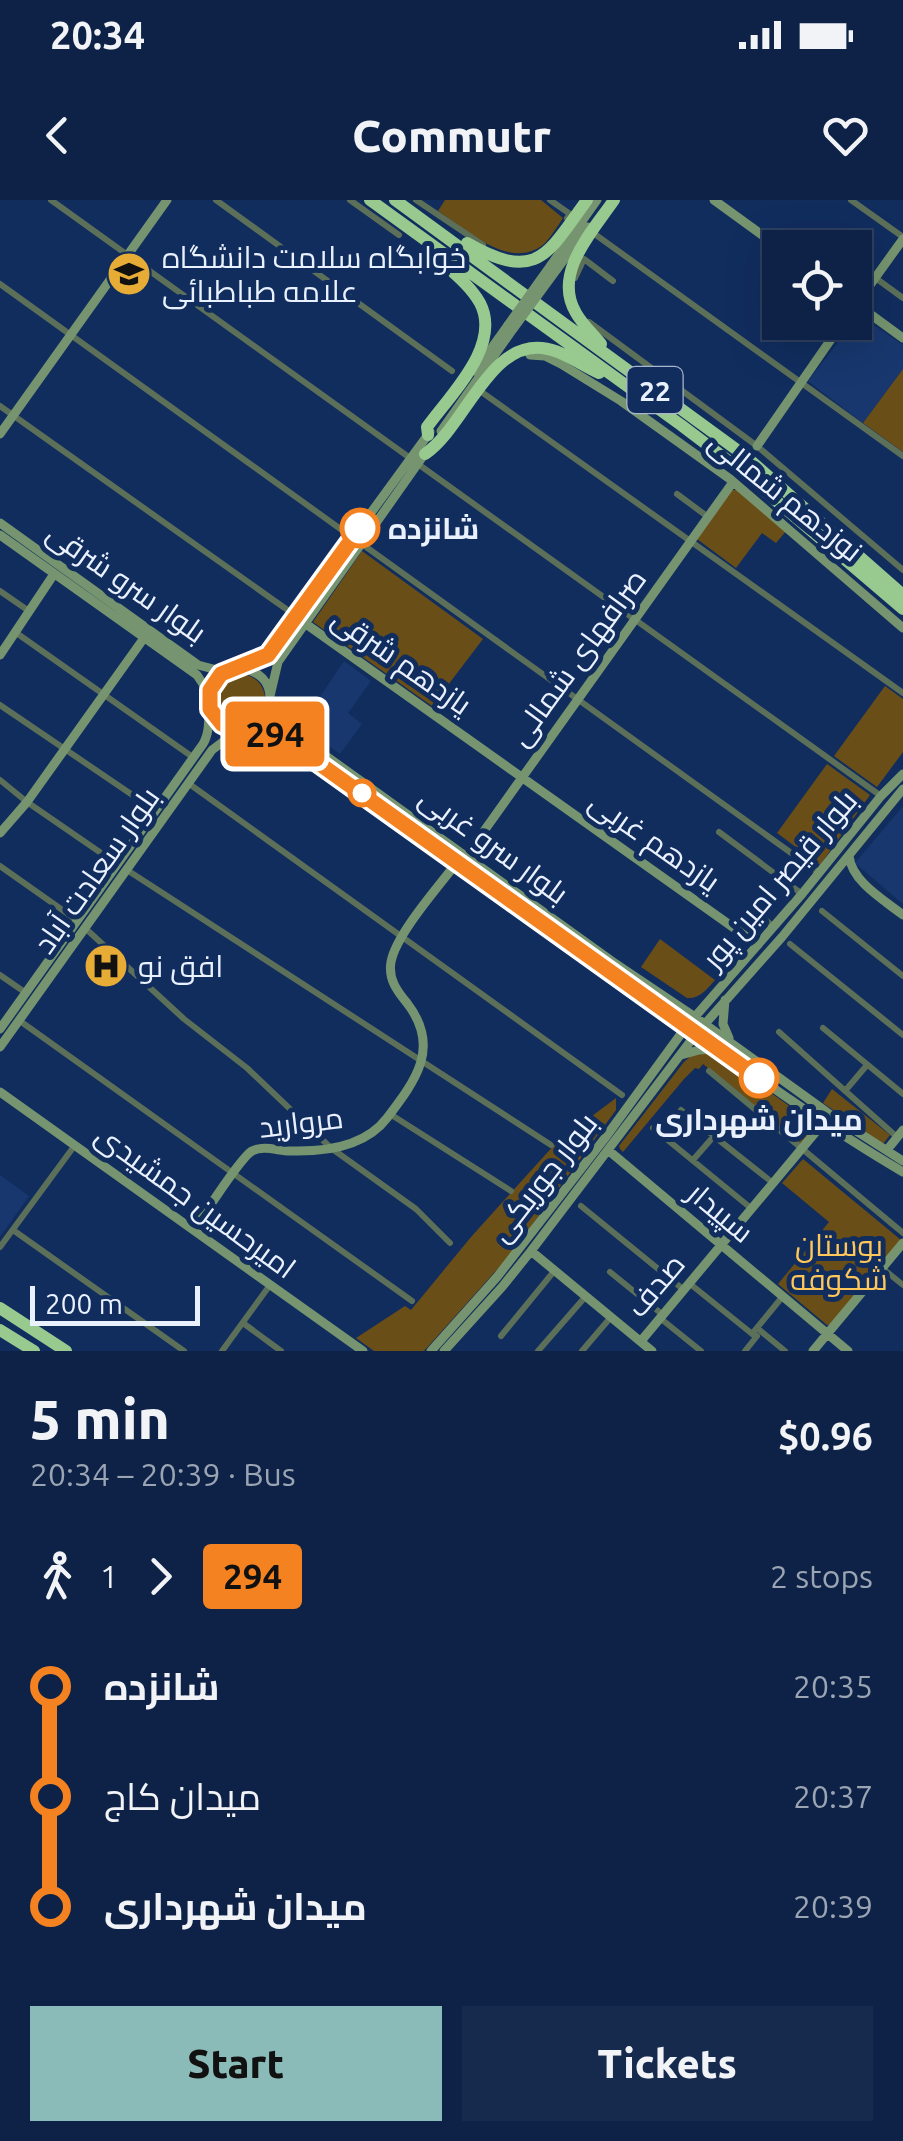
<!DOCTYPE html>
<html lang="en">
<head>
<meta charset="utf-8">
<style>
  :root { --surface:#0d2246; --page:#162a4d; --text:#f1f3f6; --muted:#9aa4b3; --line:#2d3f5f; --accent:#8bbbb9 }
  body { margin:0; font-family:Ubuntu,Cairo,sans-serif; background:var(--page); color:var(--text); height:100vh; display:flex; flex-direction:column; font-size:38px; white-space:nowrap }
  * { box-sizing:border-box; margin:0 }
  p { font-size:32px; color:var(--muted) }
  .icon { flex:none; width:55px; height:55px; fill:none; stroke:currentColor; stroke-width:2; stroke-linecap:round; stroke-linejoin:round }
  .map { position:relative; height:1151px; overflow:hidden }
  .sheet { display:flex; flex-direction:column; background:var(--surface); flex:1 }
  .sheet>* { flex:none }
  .badge { padding:0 20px; border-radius:8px; font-size:35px; line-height:65px }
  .fabs { position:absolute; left:762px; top:30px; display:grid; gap:20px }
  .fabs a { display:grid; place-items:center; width:110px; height:110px; border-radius:0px; background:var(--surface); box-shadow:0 10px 40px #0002,0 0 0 2px var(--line); font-size:50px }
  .scale { position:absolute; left:30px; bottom:25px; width:170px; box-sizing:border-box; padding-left:10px; border:5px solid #eaf1fe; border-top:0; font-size:28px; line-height:35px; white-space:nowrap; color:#eaf1fe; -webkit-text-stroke:8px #112d5e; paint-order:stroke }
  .map>.badge { position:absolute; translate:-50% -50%; box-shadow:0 0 0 5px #fff }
  .legs { display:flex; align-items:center; gap:15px; height:110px; padding:0 30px; font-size:32px }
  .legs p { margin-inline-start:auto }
  .overview { display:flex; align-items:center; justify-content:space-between; height:170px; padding:0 30px }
  h1 { font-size:55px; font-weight:800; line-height:75px }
  .action { display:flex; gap:20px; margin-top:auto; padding:20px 30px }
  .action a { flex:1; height:115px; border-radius:0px; background:var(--accent); color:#111; font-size:40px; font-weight:800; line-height:115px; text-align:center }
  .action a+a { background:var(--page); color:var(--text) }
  ul { padding:0 30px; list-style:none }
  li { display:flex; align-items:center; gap:35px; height:110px; font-size:38px }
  li i { display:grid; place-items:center; width:15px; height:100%; margin:0 12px; background:currentColor }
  li i::after { content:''; width:25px; height:25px; margin:-12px; border:8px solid; border-radius:50%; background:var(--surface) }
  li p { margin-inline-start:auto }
  li:first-child i { background:linear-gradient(#0000 50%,currentColor 0) }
  li:last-child i { background:linear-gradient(currentColor 50%,#0000 0) }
  .status { display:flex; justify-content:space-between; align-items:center; height:70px; padding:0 50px; background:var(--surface); direction:ltr }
  .status svg { height:28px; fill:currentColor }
  header { display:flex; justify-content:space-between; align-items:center; height:130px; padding:0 30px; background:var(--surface); font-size:45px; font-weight:800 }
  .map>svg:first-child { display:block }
  .built { fill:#17376e }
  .green { fill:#6a4e17 }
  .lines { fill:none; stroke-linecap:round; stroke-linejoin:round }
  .street { stroke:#5c7059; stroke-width:6 }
  .secondary { stroke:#75946f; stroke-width:9 }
  .highway { stroke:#98c98f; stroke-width:12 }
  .secondary-bridge { stroke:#75946f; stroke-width:9 }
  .line-1-casing { stroke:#fff; stroke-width:22 }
  .line-1 { stroke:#f58220; stroke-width:15 }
  .stop-1-dot { fill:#fff; stroke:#f58220; stroke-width:5 }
  .labels { text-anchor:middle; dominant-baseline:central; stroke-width:10; stroke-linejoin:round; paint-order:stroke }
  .shield { fill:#112d5e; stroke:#a9b6ce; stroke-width:2.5 }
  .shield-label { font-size:28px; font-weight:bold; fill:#eaf1fe }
  .poi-label { font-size:30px; fill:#eaf1fe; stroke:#112d5e; text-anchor:start }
  .street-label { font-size:30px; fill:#eaf1fe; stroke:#112d5e }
  .stop-label { font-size:30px; font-weight:bold; fill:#eaf1fe; stroke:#112d5e; text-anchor:start }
  .park-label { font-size:30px; fill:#ffc65a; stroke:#112d5e }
</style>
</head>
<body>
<div class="status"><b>20:34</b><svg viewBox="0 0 49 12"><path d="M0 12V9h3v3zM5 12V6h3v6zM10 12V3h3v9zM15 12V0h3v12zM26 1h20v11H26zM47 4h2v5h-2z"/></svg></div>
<header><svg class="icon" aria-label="back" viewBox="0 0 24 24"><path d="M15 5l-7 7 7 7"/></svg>Commutr<svg class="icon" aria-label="heart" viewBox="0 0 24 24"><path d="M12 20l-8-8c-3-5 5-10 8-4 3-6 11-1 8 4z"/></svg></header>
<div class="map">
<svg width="903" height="1151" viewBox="0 0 903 1151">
  <rect width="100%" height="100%" fill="#112d5e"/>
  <path class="built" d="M862 117 903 145V169L863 223 808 181 857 118Z
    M344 461 371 481 348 513 362 524 340 554 301 525Z
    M903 606V704L855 663Z
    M0 975 29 996 0 1037Z"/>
  <path class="green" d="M445 0H541L563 18C557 27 551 37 544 44 510 72 466 29 438 11Z
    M903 169V252L863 223Z
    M732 290H737L787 330 776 343 762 333 736 368 697 339Z
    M362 351 483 439 432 506 313 422Z
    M215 499a25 25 0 1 1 50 0a25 25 0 1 1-50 0Z
    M885 486 903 499V552L877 587 834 556Z
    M827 564 870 595 820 665 777 633Z
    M660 739 715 780C707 789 700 799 687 798L641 767Z
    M714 852 813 923V928L801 944 703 864 699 869 695 868 684 879 623 952 620 949 619 946 684 862 692 855Z
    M832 889 890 935 883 944 823 903Z
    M616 898V910L510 1055 424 1151H374L356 1138 405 1106 411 1110 471 1037 556 943Z
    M803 959 901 1040 830 1125H827L778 1084 829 1022 782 983Z"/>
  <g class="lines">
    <path class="street" d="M51 0 410 258
      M216 0 452 171
      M350 0 399 35
      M416 0 483 45
      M550 0 570 14 567 18
      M851 0 903 37
      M596 35 903 256
      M855 63 903 98
      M575 78 584 59 613 81
      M0 84 353 338
      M589 122 757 246 903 370
      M483 193 903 493
      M0 206 296 416
      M418 264 881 596
      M677 294 704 314
      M362 344 819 673
      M0 391 26 409
      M15 432 194 558
      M0 505 156 611
      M0 580 27 602 117 664
      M188 583 622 895
      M719 632 802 694
      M0 666 78 721
      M127 670 551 945
      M822 711 903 776
      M757 713 774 727
      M85 728 184 819 247 868 331 948 416 1009 450 1043
      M790 744 903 835
      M0 775 26 793
      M20 821 412 1101
      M823 828 903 894
      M779 832 897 937
      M709 871 903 1033
      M845 891 867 865
      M681 910 773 983
      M390 914 511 991
      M653 928 752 1009
      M693 960 714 936
      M581 1006 684 1090
      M13 1030 184 1151
      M0 1047 75 945
      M882 1068 903 1085
      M610 1072 663 1115
      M689 1083 756 1137
      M660 1118 701 1151
      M243 1123 281 1151
      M757 1128 785 1151
      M752 1134 783 1096
      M501 1136 555 1070
      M222 1151 270 1085
      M538 1151 586 1096
      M582 1151 611 1117
      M745 1151 757 1136"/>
    <path class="secondary" d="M714 0 780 48
      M551 65 597 0
      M557 69 588 27
      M855 103 903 138
      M855 106 903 39
      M530 155 545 156 561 164 621 201 730 279 903 428
      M475 171 508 125
      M441 231 513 129
      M0 234 167 0
      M757 246 843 122
      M0 323 198 465 217 470H226
      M0 335 197 475 205 487 208 498
      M306 424 758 745
      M0 455 54 374
      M270 496 278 462 426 252
      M269 508 287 528 613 762 695 817 828 913 903 961
      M212 511C245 568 306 481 241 468
      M249 528 281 537C400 620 517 704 634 788 722 851 809 917 903 972
      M0 633 27 602 144 438
      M849 656C852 682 884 700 903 715
      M476 661 473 651 474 645 733 282
      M725 800 723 824 729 838
      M0 829 203 544C216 523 200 490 221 474 228 469 257 460 267 455L430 232
      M0 847 212 550 240 529
      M681 855 699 850 715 849
      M0 892 363 1151
      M608 950 848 1151
      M887 950 903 930
      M194 1030C204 1015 240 958 252 951 264 945 278 951 290 951 324 952 365 947 387 918 416 880 441 847 407 803 397 791 388 779 391 762 396 734 440 685 458 661
      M531 1051 652 1151
      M641 1141 824 922
      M431 1151 497 1077 605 938 686 827 802 694 881 596 903 574
      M444 1151 502 1087 531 1051 696 834 782 737 903 589
      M813 1151 903 1043"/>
    <path class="highway" d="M370 0 681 225 739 269 903 409
      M395 0 744 255 903 395
      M467 43C537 83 547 55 587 0
      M601 144C593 134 582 124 576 113 552 73 593 31 614 0
      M428 235 427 227C451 194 502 145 480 103 469 83 447 68 431 52
      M425 254C464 228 489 142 542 148 562 150 581 165 599 173
      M0 1108 66 1151
      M0 1130 34 1151"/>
    <path class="secondary-bridge" d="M508 125 551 65
      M513 129 557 69"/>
  </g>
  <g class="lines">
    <defs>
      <path id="line-1" d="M360 328 268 455 221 474 210 490V509L222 524 230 528H249L282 537 759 878"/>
    </defs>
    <use href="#line-1" class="line-1-casing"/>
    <use href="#line-1" class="line-1"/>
  </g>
  <defs>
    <symbol id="university-disc" viewBox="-11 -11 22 22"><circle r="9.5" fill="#e6ac36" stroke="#112d5e"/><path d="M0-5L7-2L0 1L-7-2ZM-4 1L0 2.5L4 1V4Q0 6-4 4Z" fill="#111"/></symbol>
    <symbol id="hospital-disc" viewBox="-11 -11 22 22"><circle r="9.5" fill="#e6ac36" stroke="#112d5e"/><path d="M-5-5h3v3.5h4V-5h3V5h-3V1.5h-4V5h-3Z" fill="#111"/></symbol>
  </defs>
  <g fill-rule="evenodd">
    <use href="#university-disc" x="104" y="49" width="50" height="50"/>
    <use href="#hospital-disc" x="81" y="741" width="50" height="50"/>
  </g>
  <g class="stop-1-dot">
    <circle cx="360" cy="328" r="18"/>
    <circle cx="362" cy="593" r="12"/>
    <circle cx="759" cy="878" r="18"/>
  </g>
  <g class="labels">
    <rect class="shield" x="627.5" y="167" width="55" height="46" rx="8"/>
    <g class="shield-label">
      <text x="655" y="190">22</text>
    </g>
    <g class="poi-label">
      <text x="162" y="57">خوابگاه سلامت دانشگاه<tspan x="162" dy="34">علامه طباطبائی</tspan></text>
      <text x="138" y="766">افق نو</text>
    </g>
    <g class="street-label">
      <text transform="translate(786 296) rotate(39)">نوزدهم شمالی</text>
      <text transform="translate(127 382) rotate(35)">بلوار سرو شرقی</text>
      <text transform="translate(577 457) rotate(-54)">صرافهای شمالی</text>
      <text transform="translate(402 461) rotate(35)">یازدهم شرقی</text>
      <text transform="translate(655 641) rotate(35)">یازدهم غربی</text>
      <text transform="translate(494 645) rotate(36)">بلوار سرو غربی</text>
      <text transform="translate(96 670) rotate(-55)">بلوار سعادت آباد</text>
      <text transform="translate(779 679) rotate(-50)">بلوار قیصر امین پور</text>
      <text transform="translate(301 922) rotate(-7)">مروارید</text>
      <text transform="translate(543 977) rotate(-52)">بلوار جوریکی</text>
      <text transform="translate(196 1001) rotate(36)">امیرحسین جمشیدی</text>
      <text transform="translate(721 1012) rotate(40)">سپیدار</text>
      <text transform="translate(655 1085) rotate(-50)">صدف</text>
    </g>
    <g class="stop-label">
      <text x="388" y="328">شانزده</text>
      <text x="759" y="919" text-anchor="middle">میدان شهرداری</text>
    </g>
    <g class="park-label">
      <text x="839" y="1045">بوستان<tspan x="839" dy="34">شکوفه</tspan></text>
    </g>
  </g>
</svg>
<div class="fabs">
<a><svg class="icon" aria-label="locate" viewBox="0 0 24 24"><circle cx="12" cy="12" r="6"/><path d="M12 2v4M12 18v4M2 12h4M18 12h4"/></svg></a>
</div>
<div class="scale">200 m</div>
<b class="badge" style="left:275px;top:534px;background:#f58220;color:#111">294</b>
</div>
<section class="sheet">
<div class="overview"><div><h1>5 min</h1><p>20:34 – 20:39 · Bus</p></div><b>$0.96</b></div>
<div class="legs"><svg class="icon" aria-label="walk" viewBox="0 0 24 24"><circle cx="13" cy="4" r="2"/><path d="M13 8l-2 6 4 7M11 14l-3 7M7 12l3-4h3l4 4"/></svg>1<svg class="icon" aria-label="forward" viewBox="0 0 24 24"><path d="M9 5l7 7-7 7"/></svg><b class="badge" style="background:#f58220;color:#111">294</b><p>2 stops</p></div>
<ul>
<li><i style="color:#f58220"></i><b>شانزده</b><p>20:35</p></li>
<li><i style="color:#f58220"></i><span>میدان کاج</span><p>20:37</p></li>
<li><i style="color:#f58220"></i><b>میدان شهرداری</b><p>20:39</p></li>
</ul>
<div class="action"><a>Start</a><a>Tickets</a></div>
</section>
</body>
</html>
